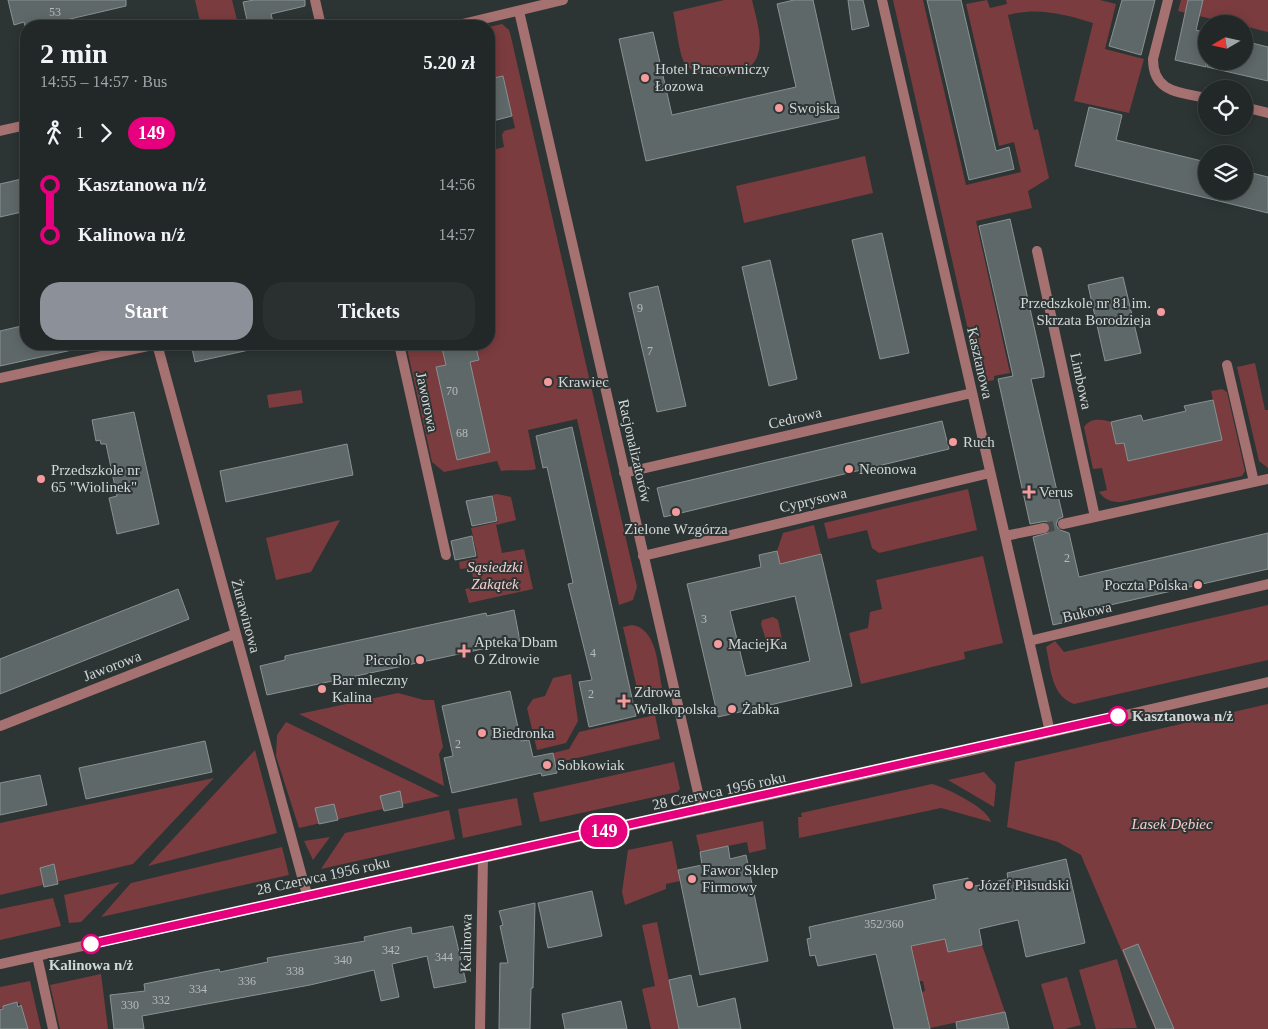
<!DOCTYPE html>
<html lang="en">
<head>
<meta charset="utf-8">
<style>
  :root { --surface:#222727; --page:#2a2f2f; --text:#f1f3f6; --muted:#a2a5a7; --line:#3f4444; --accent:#8c9099 }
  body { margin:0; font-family:Georgia,serif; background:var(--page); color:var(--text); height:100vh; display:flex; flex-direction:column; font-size:19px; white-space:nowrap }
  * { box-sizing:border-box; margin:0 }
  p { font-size:16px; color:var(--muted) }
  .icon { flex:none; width:28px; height:28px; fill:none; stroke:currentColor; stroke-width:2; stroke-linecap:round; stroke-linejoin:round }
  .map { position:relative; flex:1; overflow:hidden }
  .sheet { position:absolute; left:20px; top:20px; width:475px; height:330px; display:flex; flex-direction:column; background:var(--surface); border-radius:20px; box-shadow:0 2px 12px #0003,0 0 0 1px var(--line) }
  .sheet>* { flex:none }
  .badge { padding:0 10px; border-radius:16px; font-size:18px; line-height:32px }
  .needle { width:32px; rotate:261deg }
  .buttons { position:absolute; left:1198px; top:15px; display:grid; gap:10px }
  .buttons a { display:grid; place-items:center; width:55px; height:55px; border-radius:50%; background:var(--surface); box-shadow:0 2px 12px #0003,0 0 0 1px var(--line); font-size:25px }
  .map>.badge { position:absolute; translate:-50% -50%; box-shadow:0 0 0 2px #fff }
  .legs { display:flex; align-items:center; gap:8px; height:55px; padding:0 20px; font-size:16px }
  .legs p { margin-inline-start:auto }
  .overview { display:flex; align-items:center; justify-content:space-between; height:85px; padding:0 20px }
  h1 { font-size:28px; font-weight:600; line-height:38px }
  .primary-button { display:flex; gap:10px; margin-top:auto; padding:10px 20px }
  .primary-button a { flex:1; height:58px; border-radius:20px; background:var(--accent); color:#fff; font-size:20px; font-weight:600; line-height:58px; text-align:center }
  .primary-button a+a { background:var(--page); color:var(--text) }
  ul { padding:0 20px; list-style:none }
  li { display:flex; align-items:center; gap:18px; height:50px; font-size:19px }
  li i { display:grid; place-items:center; width:8px; height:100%; margin:0 6px; background:currentColor }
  li i::after { content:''; width:12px; height:12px; margin:-6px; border:4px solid; border-radius:50%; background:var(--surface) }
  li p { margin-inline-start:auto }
  li:first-child i { background:linear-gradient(#0000 50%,currentColor 0) }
  li:last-child i { background:linear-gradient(currentColor 50%,#0000 0) }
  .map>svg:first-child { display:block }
  .green { fill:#7b3c3f }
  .building { fill:#5f6868; stroke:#899292; fill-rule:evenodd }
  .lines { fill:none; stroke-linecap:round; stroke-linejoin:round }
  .minor-tunnel { stroke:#464c4c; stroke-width:10; stroke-dasharray:10 5; stroke-linecap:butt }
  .minor { stroke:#a57171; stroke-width:10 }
  .tertiary { stroke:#a57171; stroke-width:10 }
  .line-1-casing { stroke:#fff; stroke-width:11 }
  .line-1 { stroke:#e6007e; stroke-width:8 }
  .poi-dot { fill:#f59b9d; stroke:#2d3434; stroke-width:2 }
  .stop-1-dot { fill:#fff; stroke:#e6007e; stroke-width:2.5 }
  .labels { text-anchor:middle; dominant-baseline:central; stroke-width:4; stroke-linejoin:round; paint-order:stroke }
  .number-label { font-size:12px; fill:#b5bbbb }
  .poi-label { font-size:15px; fill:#d2d7d7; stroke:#2d3434; text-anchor:start }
  .street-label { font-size:15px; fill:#d2d7d7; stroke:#2d3434 }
  .park-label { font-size:15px; font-style:italic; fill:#f7cdcd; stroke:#2d3434 }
  .stop-label { font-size:15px; font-weight:bold; fill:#d2d7d7; stroke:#2d3434; text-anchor:start }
</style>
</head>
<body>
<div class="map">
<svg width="1268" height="1029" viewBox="0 0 1268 1029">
  <rect width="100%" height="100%" fill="#2d3434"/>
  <path class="green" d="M195 0H232L237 20 201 26Z
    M724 0H752C756 18 764 40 757 57 748 80 701 82 686 65 679 57 676 23 673 12Z
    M893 0H923L966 185 1021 172 1014 142 999 146 966 4 987 0 990 8 1007 4 1006 0H1100L1116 4 1105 49 1144 59 1129 113 1074 101 1093 23C1064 14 1037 7 1008 15L1034 130 1038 129 1049 178 1028 191 1032 208 976 221 1010 373 994 376V380L980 383Z
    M1181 0H1268V32L1244 26V24H1233L1178 11Z
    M502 24 509 30 511 37 637 587 633 600 619 605 577 419 528 430 536 469C524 472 513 469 501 471L497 461 444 472 432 462 406 344H489V151L504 147 502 135 504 131 515 128 503 76 489 79V27Z
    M865 156 873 193 744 223 736 186Z
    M1255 363 1265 410H1268V468L1259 461 1237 367Z
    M1222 389 1227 392 1245 471 1242 476 1121 502C1111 502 1105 500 1099 492L1107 490 1102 468 1093 469 1084 427C1091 418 1100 419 1111 422L1116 444 1124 443 1128 461 1222 440 1211 391Z
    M301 390 303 403 269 408 267 395Z
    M968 489 977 530 879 553 872 548 867 530 828 539 824 523Z
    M497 494 511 497 516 520 496 525 502 553 524 549 533 589 469 603 465 589 475 587 471 568 460 569 459 562 478 558 471 528 498 522 492 495Z
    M340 520 311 572 276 580 266 538Z
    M814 525 821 554 780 564 777 551 783 533Z
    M983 556 1003 643 964 652 965 659 861 684 849 633 868 628 870 612 882 609 876 580Z
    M1268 605V660L1074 704C1051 696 1051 668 1046 647L1055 641 1064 652Z
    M773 617 778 620 783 644 781 647 769 650 761 624 762 620Z
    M632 625C657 628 658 667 662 688L638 693 623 627Z
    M571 674 578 721 566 743 537 750 527 708 533 699 545 696 553 678Z
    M398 693 424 700H434L443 747 439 754 444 786 299 714Z
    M1268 704V1029H1155L1081 855 1058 842 1007 827 1015 762Z
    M655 715 660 739 555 763 553 753 569 749 579 732Z
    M286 722 440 796 299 828 276 756 277 735Z
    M255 750 277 833 148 866Z
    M674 762 680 789 677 792 540 822 533 793Z
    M984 772 996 785 994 807 948 780Z
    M214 778 133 864 0 895V823Z
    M932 784C945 787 988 808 991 822L941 808 799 838 798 817H802L801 813Z
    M517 798 522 825 463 838 458 809Z
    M449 810 455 839 321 869 345 833Z
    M763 821 766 849 749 853 747 842 700 852 696 835Z
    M330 837 313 860 304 841Z
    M672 841 680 881 666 884V889L625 905 622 892 628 850Z
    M282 847 289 875 101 917 131 883Z
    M120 882 81 922 69 923 64 895Z
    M53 898 61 926 0 940V909Z
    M657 922 679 1029H651L642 989 655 986 642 925Z
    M943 930 948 952 982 945 1005 1012 930 1028 922 992 925 991 923 981H919L913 952 907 947 932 941Z
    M1117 959 1137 1028 1096 1029 1079 970Z
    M101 974 108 1029H60L50 985Z
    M1067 977 1081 1025 1065 1029H1054L1041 984Z
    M30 981 41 1029H28L21 1005 17 1002 3 1006 0 1010V987Z"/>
  <path class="building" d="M8 0H126V6L40 26H25L24 22 14 25Z
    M254 0H305V6L271 14 274 26H252L250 19 247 20 243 2Z
    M794 0H813L839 118 646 161 619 39 653 32 672 115 796 87 777 4Z
    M848 0H863L869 26 852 30Z
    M927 0H961L996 151 1009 147 1014 169 969 180Z
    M1122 0H1155L1141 55 1109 46Z
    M1188 0H1203L1196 30 1206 33V67L1175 60Z
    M1244 41 1268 47V81L1207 67 1208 61H1244Z
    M503 76 512 116 489 122V79Z
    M1089 107 1122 115 1116 140 1206 162V191H1244V171L1268 177V213L1075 166Z
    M26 178V211L0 217V184Z
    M1010 219 1044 371V377L1031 379 1063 517 1058 519 1056 525 1060 530 1069 533 1079 577 1268 533V569L1097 608 1098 615 1053 625 1033 537 1048 533 1051 527 1046 521 1030 524 998 379 1013 376 979 226Z
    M882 233 909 353 880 359 852 240Z
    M770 260 797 379 769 386 742 267Z
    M1123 277 1141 353 1105 361 1088 285Z
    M658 286 686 406 657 412 629 293Z
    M26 325V344H72V350L0 366V331Z
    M191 344H248L249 350 195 362Z
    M441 344H475L479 360 470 362 490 452 457 460 436 367 446 365Z
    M1213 400 1222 440 1128 461 1124 443 1116 444 1111 422 1141 415 1143 421 1186 411 1184 406Z
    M134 412 159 524 117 534 109 498 117 496 106 444H101L100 440 96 441 92 420Z
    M942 421 949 449 664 517 657 488Z
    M572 427 636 716 589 727 579 682 592 680 568 584 573 583 547 467 543 468 536 436Z
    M347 444 353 475 226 502 220 471Z
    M492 496 497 521 472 526 466 501Z
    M472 536 476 556 455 560 451 541Z
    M777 551 780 564 821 554 852 686 718 717 687 584 761 567 759 555ZM795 596 810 661 746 676 730 611Z
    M178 589 189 619 0 694V659Z
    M514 610 520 641 267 695 260 666 285 660V656L486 613 487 616Z
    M510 691 521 741 529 740 533 757 553 753 557 773 542 776 541 773 452 793 444 758 453 756 442 706Z
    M205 741 212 772 86 799 79 768Z
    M40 775 47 805 0 815V783Z
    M400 791 403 807 384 811 380 796Z
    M334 804 338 820 319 824 315 808Z
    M728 846 730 859 746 855 768 961 700 975 678 870 702 865 700 852Z
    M1066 859 1085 943 1026 957 1018 920 979 929 982 945 948 952 945 939 911 946 930 1029H894L876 954 818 966 815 955 810 956 807 939 811 938 809 927 936 899 933 885 968 878 970 887 1008 879 1007 873Z
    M54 864 58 884 44 887 40 868Z
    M592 891 602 936 548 948 538 903Z
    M535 903 533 988H531L530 1029H499L500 963H508L500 926 503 925 499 911Z
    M453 926 466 982 434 988 427 956 392 964 399 997 381 1001 374 970 310 985 142 1016 144 1029H114L110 995 145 991 144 984 219 969 220 972 268 962 267 958 365 941 364 937 411 927 412 934Z
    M1138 944 1159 994 1174 1029H1156L1123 950Z
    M691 975 698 1007 735 998 741 1029H679L669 980Z
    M621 1001 627 1029H565L562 1014Z
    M17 1002 18 1007 21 1005 28 1029H0V1010L3 1009V1006Z
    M1005 1012 1009 1029H957L956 1022Z"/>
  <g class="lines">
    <path class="minor-tunnel" d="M1044 528 1063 524"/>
    <path class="minor" d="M315 0 321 26
      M882 0 1050 732
      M1168 0 1153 59C1153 93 1180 92 1206 98
      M519 11 702 810
      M454 26 563 0
      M1244 107 1268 113
      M0 131 26 125
      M1037 251 1095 517
      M157 344 307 895
      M399 344 446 555
      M1227 365 1254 482
      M0 378 157 344
      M624 473 972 393
      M1063 524 1268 479
      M1005 536 1044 528
      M643 556 990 473
      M1029 641 1268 584
      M0 726 235 634
      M37 956 53 1029
      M480 1029 483 857"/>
    <path class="tertiary" d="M0 964 961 753 1268 682"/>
  </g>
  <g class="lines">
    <defs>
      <path id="line-1" d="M91 944 1118 716"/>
    </defs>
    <use href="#line-1" class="line-1-casing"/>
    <use href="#line-1" class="line-1"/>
  </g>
  <g class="poi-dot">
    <circle cx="645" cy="78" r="5"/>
    <circle cx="779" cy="108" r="5"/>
    <circle cx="1161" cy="312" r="5"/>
    <circle cx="548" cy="382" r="5"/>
    <circle cx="953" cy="442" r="5"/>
    <circle cx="849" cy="469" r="5"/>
    <circle cx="41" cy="479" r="5"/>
    <path d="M1026.5 484.5h5v5h5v5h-5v5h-5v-5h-5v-5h5z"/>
    <circle cx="676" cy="512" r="5"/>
    <circle cx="1198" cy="585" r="5"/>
    <circle cx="718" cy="644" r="5"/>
    <path d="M461.5 643.5h5v5h5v5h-5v5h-5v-5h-5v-5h5z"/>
    <circle cx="420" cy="660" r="5"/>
    <circle cx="322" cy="689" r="5"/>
    <path d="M621.5 693.5h5v5h5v5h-5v5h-5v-5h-5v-5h5z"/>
    <circle cx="732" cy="709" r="5"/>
    <circle cx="482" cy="733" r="5"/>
    <circle cx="547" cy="765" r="5"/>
    <circle cx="692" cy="879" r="5"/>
    <circle cx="969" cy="885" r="5"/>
  </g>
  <g class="stop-1-dot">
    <circle cx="1118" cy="716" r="9"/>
    <circle cx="91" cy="944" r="9"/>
  </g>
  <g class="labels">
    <g class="number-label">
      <text x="55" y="12">53</text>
      <text x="640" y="308">9</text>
      <text x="650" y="351">7</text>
      <text x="452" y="391">70</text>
      <text x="462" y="433">68</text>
      <text x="1067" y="558">2</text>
      <text x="704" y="619">3</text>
      <text x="593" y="653">4</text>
      <text x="591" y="694">2</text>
      <text x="458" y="744">2</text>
      <text x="884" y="924">352/360</text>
      <text x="391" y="950">342</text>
      <text x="444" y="957">344</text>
      <text x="343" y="960">340</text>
      <text x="295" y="971">338</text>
      <text x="247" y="981">336</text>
      <text x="198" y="989">334</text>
      <text x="161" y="1000">332</text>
      <text x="130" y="1005">330</text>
    </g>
    <g class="poi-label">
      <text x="655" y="69">Hotel Pracowniczy<tspan x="655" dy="17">Łozowa</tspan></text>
      <text x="789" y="108">Swojska</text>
      <text x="1151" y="303" text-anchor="end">Przedszkole nr 81 im.<tspan x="1151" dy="17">Skrzata Borodzieja</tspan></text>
      <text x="558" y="382">Krawiec</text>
      <text x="963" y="442">Ruch</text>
      <text x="859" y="469">Neonowa</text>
      <text x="51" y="470">Przedszkole nr<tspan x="51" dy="17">65 "Wiolinek"</tspan></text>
      <text x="1039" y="492">Verus</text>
      <text x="676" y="529" text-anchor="middle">Zielone Wzgórza</text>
      <text x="1188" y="585" text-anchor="end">Poczta Polska</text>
      <text x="474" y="642">Apteka Dbam<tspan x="474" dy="17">O Zdrowie</tspan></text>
      <text x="728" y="644">MaciejKa</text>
      <text x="410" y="660" text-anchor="end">Piccolo</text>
      <text x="332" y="680">Bar mleczny<tspan x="332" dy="17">Kalina</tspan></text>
      <text x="634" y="692">Zdrowa<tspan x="634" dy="17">Wielkopolska</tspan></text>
      <text x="742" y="709">Żabka</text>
      <text x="492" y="733">Biedronka</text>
      <text x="557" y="765">Sobkowiak</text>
      <text x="702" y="870">Fawor Sklep<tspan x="702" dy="17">Firmowy</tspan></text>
      <text x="979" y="885">Józef Piłsudski</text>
    </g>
    <g class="street-label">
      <text transform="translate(980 363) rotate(77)">Kasztanowa</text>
      <text transform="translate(1081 381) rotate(78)">Limbowa</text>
      <text transform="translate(427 402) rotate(78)">Jaworowa</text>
      <text transform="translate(795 418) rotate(-13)">Cedrowa</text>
      <text transform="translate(635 451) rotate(77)">Racjonalizatorów</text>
      <text transform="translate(813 500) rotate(-13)">Cyprysowa</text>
      <text transform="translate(1087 612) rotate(-13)">Bukowa</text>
      <text transform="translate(246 616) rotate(75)">Żurawinowa</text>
      <text transform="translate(112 666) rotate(-21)">Jaworowa</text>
      <text transform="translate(719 791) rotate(-12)">28 Czerwca 1956 roku</text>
      <text transform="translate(323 876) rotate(-12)">28 Czerwca 1956 roku</text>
      <text transform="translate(466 943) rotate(-89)">Kalinowa</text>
    </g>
    <g class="park-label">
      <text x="495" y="567">Sąsiedzki<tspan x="495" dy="17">Zakątek</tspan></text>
      <text x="1172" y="824">Lasek Dębiec</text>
    </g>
    <g class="stop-label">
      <text x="1132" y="716">Kasztanowa n/ż</text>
      <text x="91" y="965" text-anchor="middle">Kalinowa n/ż</text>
    </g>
  </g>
</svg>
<div class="buttons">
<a><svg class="needle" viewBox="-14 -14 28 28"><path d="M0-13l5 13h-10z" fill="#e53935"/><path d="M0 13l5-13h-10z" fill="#a2a5a7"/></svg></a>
<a><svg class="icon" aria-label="locate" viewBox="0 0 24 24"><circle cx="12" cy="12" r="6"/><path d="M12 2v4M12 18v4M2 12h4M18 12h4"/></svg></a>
<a><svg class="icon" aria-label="layers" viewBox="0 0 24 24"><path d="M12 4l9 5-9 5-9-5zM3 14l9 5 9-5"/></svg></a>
</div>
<b class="badge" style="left:604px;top:831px;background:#e6007e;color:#fff">149</b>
<section class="sheet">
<div class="overview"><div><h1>2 min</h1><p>14:55 – 14:57 · Bus</p></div><b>5.20 zł</b></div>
<div class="legs"><svg class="icon" aria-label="walk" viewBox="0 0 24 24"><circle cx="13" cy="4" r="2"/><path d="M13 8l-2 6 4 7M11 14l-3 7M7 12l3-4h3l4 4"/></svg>1<svg class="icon" aria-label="forward" viewBox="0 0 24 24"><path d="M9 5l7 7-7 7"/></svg><b class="badge" style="background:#e6007e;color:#fff">149</b></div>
<ul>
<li><i style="color:#e6007e"></i><b>Kasztanowa n/ż</b><p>14:56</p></li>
<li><i style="color:#e6007e"></i><b>Kalinowa n/ż</b><p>14:57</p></li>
</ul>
<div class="primary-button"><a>Start</a><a>Tickets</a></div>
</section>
</div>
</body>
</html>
